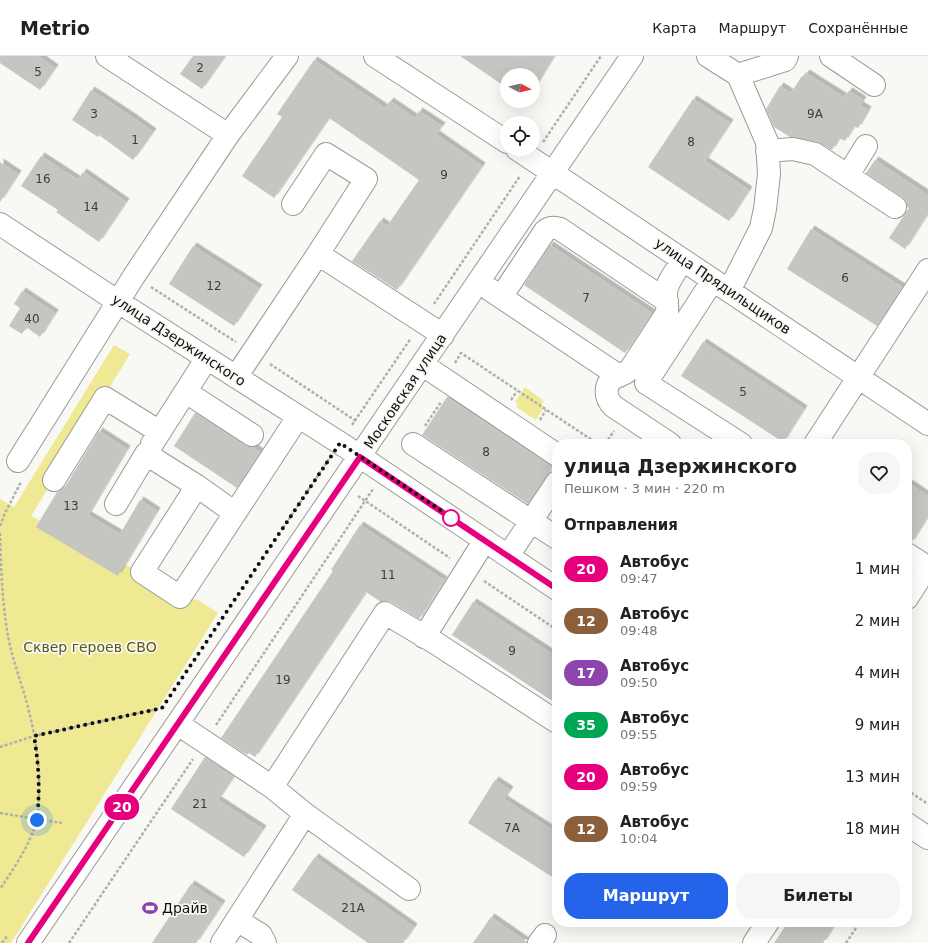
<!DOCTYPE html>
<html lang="ru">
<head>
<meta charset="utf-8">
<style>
  :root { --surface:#fff; --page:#f6f6f6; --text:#202124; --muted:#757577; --line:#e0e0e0; --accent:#2563eb }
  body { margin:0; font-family:"DejaVu Sans",sans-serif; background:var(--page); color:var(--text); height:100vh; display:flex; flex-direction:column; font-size:15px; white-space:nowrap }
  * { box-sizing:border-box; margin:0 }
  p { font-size:13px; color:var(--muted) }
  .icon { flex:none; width:22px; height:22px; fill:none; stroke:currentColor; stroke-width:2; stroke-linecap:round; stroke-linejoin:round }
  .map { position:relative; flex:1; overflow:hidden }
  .drawer { position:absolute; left:552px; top:383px; width:360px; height:488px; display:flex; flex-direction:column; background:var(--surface); border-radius:16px; box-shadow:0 4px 16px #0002 }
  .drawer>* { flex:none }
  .badge { padding:0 8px; border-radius:13px; font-size:14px; line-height:26px }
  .needle { width:26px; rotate:97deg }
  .buttons { position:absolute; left:500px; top:12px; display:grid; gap:8px }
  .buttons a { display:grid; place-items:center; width:40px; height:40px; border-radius:50%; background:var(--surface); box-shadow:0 4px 16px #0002; font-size:20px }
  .you { position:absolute; width:20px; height:20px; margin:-10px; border:3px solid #fff; border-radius:50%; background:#1a73e8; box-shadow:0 0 0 6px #1a73e833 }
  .map>.badge { position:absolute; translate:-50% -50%; box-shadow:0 0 0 2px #fff }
  h2 { padding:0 12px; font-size:15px; line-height:36px }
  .round { display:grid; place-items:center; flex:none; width:42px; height:42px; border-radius:16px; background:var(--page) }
  .overview { display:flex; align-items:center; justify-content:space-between; height:68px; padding:0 12px }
  h1 { font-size:19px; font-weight:700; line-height:30px }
  .action { display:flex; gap:8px; margin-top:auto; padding:8px 12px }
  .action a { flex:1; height:46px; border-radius:16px; background:var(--accent); color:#fff; font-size:16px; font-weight:700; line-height:46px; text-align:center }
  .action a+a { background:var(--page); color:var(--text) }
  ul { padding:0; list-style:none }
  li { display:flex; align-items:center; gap:12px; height:52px; padding:0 12px }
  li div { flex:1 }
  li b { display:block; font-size:15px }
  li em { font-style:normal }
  li .badge { min-width:44px; font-weight:700; text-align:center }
  header { display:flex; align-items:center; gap:24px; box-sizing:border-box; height:56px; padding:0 20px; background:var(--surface); border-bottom:1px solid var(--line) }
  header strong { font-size:19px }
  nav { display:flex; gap:22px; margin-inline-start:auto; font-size:14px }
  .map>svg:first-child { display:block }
  .green { fill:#efe994 }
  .building { fill:#c5c5c1; filter:url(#shadow) }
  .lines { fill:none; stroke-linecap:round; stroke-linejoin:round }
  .minor-casing { stroke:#9b9a97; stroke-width:24 }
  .path { stroke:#afafac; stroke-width:2.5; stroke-dasharray:3 2; stroke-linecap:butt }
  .minor { stroke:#fff; stroke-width:22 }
  .line-casing { stroke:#fff; stroke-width:9 }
  .line { stroke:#e6007e; stroke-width:6 }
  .walk { stroke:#0f0f0e; stroke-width:4; stroke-dasharray:0 7.2 }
  .stop-dot { fill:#fff; stroke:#e6007e; stroke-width:2 }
  .labels { text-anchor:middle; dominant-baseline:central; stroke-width:3.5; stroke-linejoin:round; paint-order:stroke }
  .number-label { font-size:12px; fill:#3c3c3b }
  .street-label { font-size:14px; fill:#0f0f0e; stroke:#f8f8f4 }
  .park-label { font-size:14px; fill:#5c5712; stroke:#f8f8f4 }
  .poi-label { font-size:14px; fill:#0f0f0e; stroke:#f8f8f4; text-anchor:start }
</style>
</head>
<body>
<header>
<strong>Metrio</strong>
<nav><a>Карта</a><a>Маршрут</a><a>Сохранённые</a></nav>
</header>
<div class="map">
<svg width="928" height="887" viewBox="0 0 928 887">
  <defs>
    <filter id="shadow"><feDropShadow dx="3.5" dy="-3.5" stdDeviation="0" flood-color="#0004"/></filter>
  </defs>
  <rect width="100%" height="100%" fill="#f8f8f4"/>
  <path class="green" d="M114 289 130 298 31 460 193 543 198 544 218 557 11 887H0V443L14 451Z
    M525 331 544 345 541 349 544 351 536 364 516 351 518 348 515 346Z"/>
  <path class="building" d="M0 0H38L55 12 40 34 0 7Z
    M193 0H225L202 33 180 18Z
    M460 0H554L533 34V19H507V32Z
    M314 4 385 52 390 45 415 62 419 55 442 70 436 78 482 110 397 234 352 205 380 165 387 170 419 124 329 62 274 142 242 120 282 61 277 58Z
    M806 17 844 41 849 35 863 44 860 49 868 54 858 72 854 70 845 85 839 82 832 94 818 86 790 81 774 71 766 53 780 30 791 37 802 20 803 21Z
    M91 34 132 61 153 76 133 104 99 79 98 81 72 64Z
    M693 43 730 67 705 105 749 134 729 165 648 111Z
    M41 100 78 124 83 116 126 146 99 186 56 156 58 154 21 130Z
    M875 104 928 139V157L905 193 889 182 909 152 907 151 906 145 902 141 866 117Z
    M0 106 18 118 0 146Z
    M811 173 902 231 877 270 787 213Z
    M550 189 652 257 625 297 524 229Z
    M193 190 259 232 234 270 169 228Z
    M22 235 55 257 40 281 26 271 22 278 9 270 20 252 14 248Z
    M703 286 804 353 783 386 681 320Z
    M447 341 552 411 528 448 422 379Z
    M195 357 245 389 253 391 260 396 237 432 174 390Z
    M99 375 127 393 88 459 120 478 140 444 157 455 118 520 36 471 57 436 60 435 65 431Z
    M907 426 928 440V460L911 487 907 486Z
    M360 469 444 524 419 563 391 546 386 545 381 546 366 536 255 701 249 697 247 699 221 682 333 515 331 514Z
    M473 546 557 601V648L452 579Z
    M205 701 234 720 218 744 263 773 244 801 171 753Z
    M495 724 510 734 504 743 557 777V824L468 767Z
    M315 801 414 871 403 887H368L292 834Z
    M191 828 222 848 196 887H152Z
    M491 861 527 886V887H473Z
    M788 866H836L823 887H774Z"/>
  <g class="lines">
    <defs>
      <path id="minor" d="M107 0 228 79
        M375 0 507 86
        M708 0 738 19 767 86 769 118 765 153 761 172 729 235
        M831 0 874 29
        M738 19 785 4 787 0
        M517 93 928 368
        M767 95 793 93 815 98 895 151
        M848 119 866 90
        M293 148 326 98 366 123 318 198 443 279
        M0 168 117 245 340 387 557 533
        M713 224 646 327 741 388
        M489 233 619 320
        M501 241 545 175C550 171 554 171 560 173L667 245
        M423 309 557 399
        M236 321 318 198
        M186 336 252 379
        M152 388 207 302
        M413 388 557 482
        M670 388 613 350C604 341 604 326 617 320 623 318 627 317 631 312L667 257C668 250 666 245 666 238 666 226 677 214 683 204
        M815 388 928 214
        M18 405 134 220 228 79 287 0
        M54 424 105 342 160 376
        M116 448 146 398 197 430
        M235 457 197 430 142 516 180 541 298 361
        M907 498 927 511 907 542
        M508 500 557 426
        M424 581 485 484
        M178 668 272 731 305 758 409 833
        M272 731 385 557 434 586 557 666
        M907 768 928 782
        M237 864 261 879 265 887
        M28 887 632 0
        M222 887 305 758
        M539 887 545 879
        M754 887 768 866"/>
    </defs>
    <use href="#minor" class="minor-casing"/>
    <path class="path" d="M543 86 601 0
      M151 231 236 286
      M434 248 520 120
      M455 307 461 297 598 388
      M270 308 356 365
      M511 344 517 335
      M540 364 546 354
      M352 369 411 282
      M425 370 441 346
      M605 388 614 375
      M358 440 450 502
      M0 470 5 457 21 426
      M283 472 329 403
      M0 477C1 512 2 546 8 580 12 602 20 623 26 644 34 673 40 704 39 734 39 743 39 755 37 764 30 789 14 812 0 833
      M484 525 557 574
      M216 669 373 433
      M0 691 34 680 162 652
      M907 734 928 748
      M0 757 62 767
      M2 887 8 879
      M69 887 193 703
      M846 887 860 866"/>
    <use href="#minor" class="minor"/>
  </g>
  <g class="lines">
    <defs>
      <path id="line" d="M28 887 360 401 557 533"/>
    </defs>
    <use href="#line" class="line-casing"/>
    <use href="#line" class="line"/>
    <path class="walk" d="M37 764C40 733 39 711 34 680L162 652 340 387 452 462H451"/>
  </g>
  <defs>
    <symbol id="stadium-bare" viewBox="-9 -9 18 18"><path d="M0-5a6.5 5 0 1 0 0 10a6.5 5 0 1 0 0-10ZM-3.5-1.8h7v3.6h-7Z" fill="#8f3fae" stroke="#f8f8f4" stroke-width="2.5" paint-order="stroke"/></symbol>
  </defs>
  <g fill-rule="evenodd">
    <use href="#stadium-bare" x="139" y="841" width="22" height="22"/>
  </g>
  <circle class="stop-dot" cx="451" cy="462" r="8"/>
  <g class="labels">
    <g class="number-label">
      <text x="200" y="12">2</text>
      <text x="38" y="16">5</text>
      <text x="94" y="58">3</text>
      <text x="815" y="58">9А</text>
      <text x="135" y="84">1</text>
      <text x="691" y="86">8</text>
      <text x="444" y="119">9</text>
      <text x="43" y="123">16</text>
      <text x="91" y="151">14</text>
      <text x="845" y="222">6</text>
      <text x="214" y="230">12</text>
      <text x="586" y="242">7</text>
      <text x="32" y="263">40</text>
      <text x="743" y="336">5</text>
      <text x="486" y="396">8</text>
      <text x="71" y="450">13</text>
      <text x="388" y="519">11</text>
      <text x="512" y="595">9</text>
      <text x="283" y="624">19</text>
      <text x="200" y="748">21</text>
      <text x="512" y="772">7А</text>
      <text x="353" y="852">21А</text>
    </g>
    <g class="street-label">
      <text transform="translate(723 230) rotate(34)">улица Прядильщиков</text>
      <text transform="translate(179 284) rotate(33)">улица Дзержинского</text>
      <text transform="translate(405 335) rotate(-56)">Московская улица</text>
    </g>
    <g class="park-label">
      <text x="90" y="591">Сквер героев СВО</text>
    </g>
    <g class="poi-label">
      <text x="162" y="852">Драйв</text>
    </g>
  </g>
</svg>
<div class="buttons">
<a><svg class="needle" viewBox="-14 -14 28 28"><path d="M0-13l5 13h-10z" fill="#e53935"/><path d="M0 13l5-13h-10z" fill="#757577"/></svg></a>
<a><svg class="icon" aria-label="locate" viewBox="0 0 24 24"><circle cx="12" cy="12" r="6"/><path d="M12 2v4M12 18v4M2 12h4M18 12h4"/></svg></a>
</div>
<div class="you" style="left:37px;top:764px"></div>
<b class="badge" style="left:122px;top:751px;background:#e6007e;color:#fff">20</b>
<section class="drawer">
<div class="overview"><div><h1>улица Дзержинского</h1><p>Пешком · 3 мин · 220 m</p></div><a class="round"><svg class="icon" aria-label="heart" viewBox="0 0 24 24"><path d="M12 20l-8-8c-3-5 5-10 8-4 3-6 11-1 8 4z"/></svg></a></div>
<h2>Отправления</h2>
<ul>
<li><span class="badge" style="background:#e6007e;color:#fff">20</span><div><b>Автобус</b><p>09:47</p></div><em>1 мин</em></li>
<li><span class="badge" style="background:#8b5e3c;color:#fff">12</span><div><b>Автобус</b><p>09:48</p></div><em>2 мин</em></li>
<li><span class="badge" style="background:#8e44ad;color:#fff">17</span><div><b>Автобус</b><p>09:50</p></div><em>4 мин</em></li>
<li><span class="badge" style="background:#00a651;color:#fff">35</span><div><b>Автобус</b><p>09:55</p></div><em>9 мин</em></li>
<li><span class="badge" style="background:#e6007e;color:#fff">20</span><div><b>Автобус</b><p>09:59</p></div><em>13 мин</em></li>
<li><span class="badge" style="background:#8b5e3c;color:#fff">12</span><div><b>Автобус</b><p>10:04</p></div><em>18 мин</em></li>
</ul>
<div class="action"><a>Маршрут</a><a>Билеты</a></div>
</section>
</div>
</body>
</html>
